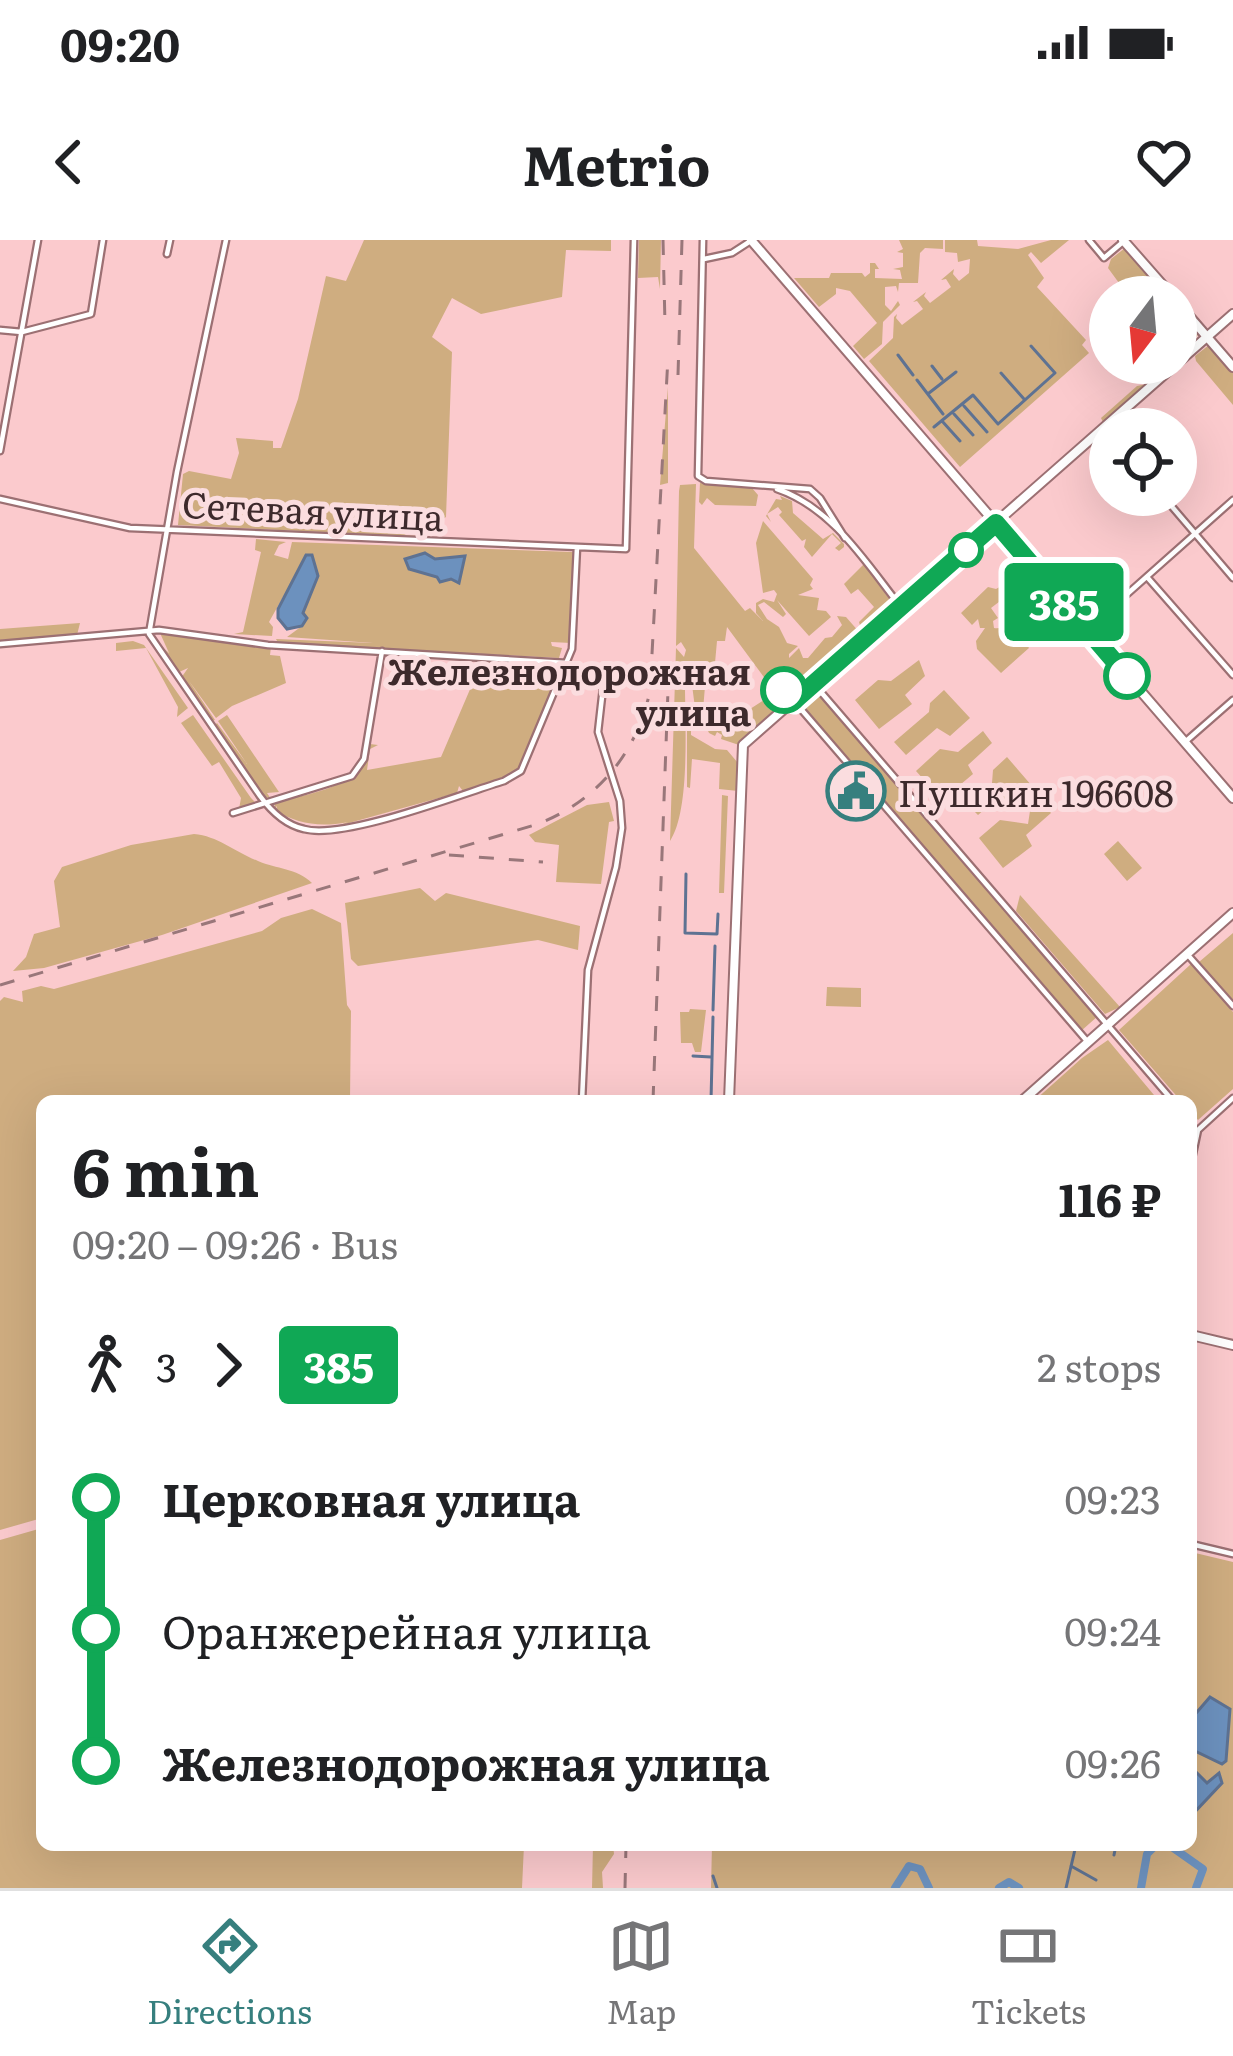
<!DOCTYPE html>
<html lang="en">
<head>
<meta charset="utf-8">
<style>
  :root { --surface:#fff; --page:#f2f2f2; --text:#202124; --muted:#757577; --line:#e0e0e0; --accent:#367f7e }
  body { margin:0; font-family:Literata,serif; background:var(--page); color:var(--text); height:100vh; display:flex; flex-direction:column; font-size:45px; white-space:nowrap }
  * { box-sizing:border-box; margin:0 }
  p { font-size:39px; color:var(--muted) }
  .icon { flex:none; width:66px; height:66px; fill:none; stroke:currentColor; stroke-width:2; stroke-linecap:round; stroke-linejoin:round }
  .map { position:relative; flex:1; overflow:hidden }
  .details { position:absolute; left:36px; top:855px; width:1161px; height:756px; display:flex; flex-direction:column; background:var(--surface); border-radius:18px; box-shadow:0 12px 48px #0002 }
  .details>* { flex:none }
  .badge { padding:0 24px; border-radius:9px; font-size:42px; line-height:78px }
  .needle { width:78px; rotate:196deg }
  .buttons { position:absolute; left:1089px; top:36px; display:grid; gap:24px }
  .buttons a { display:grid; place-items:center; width:108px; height:108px; border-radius:50%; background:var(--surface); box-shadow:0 12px 48px #0002; font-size:60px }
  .map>.badge { position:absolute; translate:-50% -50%; box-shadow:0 0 0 6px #fff }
  .legs { display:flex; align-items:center; gap:18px; height:132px; padding:0 36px; font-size:39px }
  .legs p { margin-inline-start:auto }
  .head { display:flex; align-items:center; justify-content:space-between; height:204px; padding:0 36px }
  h1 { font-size:66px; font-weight:700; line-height:90px }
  ul { padding:0 36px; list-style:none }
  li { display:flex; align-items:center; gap:42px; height:132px; font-size:45px }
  li i { display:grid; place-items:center; width:18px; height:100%; margin:0 15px; background:currentColor }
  li i::after { content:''; width:30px; height:30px; margin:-15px; border:9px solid; border-radius:50%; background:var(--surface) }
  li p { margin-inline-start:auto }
  li:first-child i { background:linear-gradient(#0000 50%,currentColor 0) }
  li:last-child i { background:linear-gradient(currentColor 50%,#0000 0) }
  .status { display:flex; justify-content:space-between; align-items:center; height:84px; padding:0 60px; background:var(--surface); direction:ltr }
  .status svg { height:33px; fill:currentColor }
  header { display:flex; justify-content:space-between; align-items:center; height:156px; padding:0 36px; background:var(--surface); font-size:54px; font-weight:700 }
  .tab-bar { display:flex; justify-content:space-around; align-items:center; height:168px; border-top:3px solid var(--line); background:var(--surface); font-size:33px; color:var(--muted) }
  .tab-bar a { display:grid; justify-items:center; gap:6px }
  .tab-bar .current { color:var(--accent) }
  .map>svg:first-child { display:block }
  .green { fill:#cfad80 }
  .water { fill:#6c91be; stroke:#5e7292; stroke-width:3 }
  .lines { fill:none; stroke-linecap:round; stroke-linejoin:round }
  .stream { stroke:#5e7292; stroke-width:3 }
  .river { stroke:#6c91be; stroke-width:8 }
  .minor-casing { stroke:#9c7073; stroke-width:9 }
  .tertiary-casing { stroke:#9c7073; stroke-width:12 }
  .secondary-casing { stroke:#9c7073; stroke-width:12 }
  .minor { stroke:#fff; stroke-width:4.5 }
  .tertiary { stroke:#fff; stroke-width:8 }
  .secondary { stroke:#fff; stroke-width:8 }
  .rail { stroke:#99777a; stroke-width:3; stroke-dasharray:15 15; stroke-linecap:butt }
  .line-1-casing { stroke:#fff; stroke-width:27 }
  .line-1 { stroke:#10a855; stroke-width:18 }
  .stop-1-dot { fill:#fff; stroke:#10a855; stroke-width:6 }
  .labels { text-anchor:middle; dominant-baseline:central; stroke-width:10; stroke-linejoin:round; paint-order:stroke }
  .street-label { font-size:36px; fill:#3d2a2c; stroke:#fbdddf }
  .stop-label { font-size:36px; font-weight:bold; fill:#3d2a2c; stroke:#fbdddf; text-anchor:end }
  .poi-label { font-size:36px; fill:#3d2a2c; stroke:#fbdddf; text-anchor:start }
</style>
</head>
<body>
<div class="status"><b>09:20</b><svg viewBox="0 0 49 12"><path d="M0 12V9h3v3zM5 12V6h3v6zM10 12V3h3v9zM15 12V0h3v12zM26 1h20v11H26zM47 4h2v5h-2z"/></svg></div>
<header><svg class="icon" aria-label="back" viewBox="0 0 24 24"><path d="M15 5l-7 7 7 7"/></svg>Metrio<svg class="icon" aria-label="heart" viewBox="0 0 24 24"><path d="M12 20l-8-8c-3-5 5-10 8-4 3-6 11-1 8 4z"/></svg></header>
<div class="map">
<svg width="1233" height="1648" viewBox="0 0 1233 1648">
  <rect width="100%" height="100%" fill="#fbcacd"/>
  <path class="green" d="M364 0H611V11L566 10 562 57 481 74 452 58 432 97 452 112 446 277C419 295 394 296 373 269L366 268 364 279H377L406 295 442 298 178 285 183 234 189 231 231 239 239 213 236 198 273 201V208H281L298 159 326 36 346 41Z
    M639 0H661L660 49 658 37 638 38Z
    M899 0H943V9L925 8 920 13 918 43H899L898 52 896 46 885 47V65L891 71 898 61 900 65 883 82 882 104 864 119 853 106 877 83 850 51 836 48V54L819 67 794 38H829L831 33H862L865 37 870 33V23H875L879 29H875V38L902 39 900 30 893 29 903 27V13L897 12 903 9Z
    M945 0H977L978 6 1018 9 1051 0H1069L1041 23 1031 12 1028 15 1044 38 1037 47 1086 100 1082 105 1089 113 960 227 869 121 893 98 894 77 897 74 896 78 902 85 923 69 917 61 913 62 926 52 924 56 930 63 951 47 946 39 941 40 954 29 953 34 959 41 969 33 970 19 958 22 957 13 945 12Z
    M1125 8 1168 57H1116L1119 43 1108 28 1111 19Z
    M1176 66 1200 93 1182 111 1176 105Z
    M1209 105 1233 132V165L1196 121 1195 116Z
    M1129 123 1171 124 1104 184 1101 178 1137 146 1147 144Z
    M668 147V243L660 245Z
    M700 243 752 248 758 255 756 266 715 265 707 258 702 265 699 262Z
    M696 244 694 308 745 371 750 368 763 381 756 373V363L763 359 774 362 777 354 774 350 763 353 756 303 763 281 813 339 810 345 813 349 798 355 819 358 817 370 826 371 831 377 809 396 777 360 786 374 783 377 764 362 758 365 767 379 779 387 787 403 798 406 789 414V418L799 408 803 418H808L825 398 832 397 842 385 837 376 846 377 860 393 797 451 779 438 766 440 727 387 725 401H717L715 423H707L703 470 695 468 691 437 685 430C684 471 692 568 670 601L676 408 684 417 686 410 681 402 676 406 679 251 680 245Z
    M780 256 792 261 793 273 823 299 833 293 844 304V307L839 311 835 308 841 303 832 294 812 317 804 307 806 299 802 301 779 275 782 272 778 267 767 274 771 282 766 276 776 259 782 260Z
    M256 299 286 302 279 305 274 315 288 319 292 302 573 312 571 403 551 402 552 406 562 408 559 418 278 403 276 399 373 403 287 397 302 386 303 373 318 336 283 357 269 382 273 387 272 396 234 394 243 392 261 312 255 310Z
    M864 324 893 364 862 392 859 382 874 367 858 349 851 354 844 344Z
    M1003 345 1008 347V355L991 368 998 378 993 381 994 388C1011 390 1025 374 1034 362L1040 360 1049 367 1024 395 1023 399 1029 408 1001 433 977 409 976 401 985 388H980L978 379 972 385 961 373 988 347 996 349Z
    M80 383 77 395 0 400V389Z
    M160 393 271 407 270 415 280 416 286 443 232 466 216 478 189 441 215 480 211 481 181 438 188 428 177 433 157 402 169 413Z
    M133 401 144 405 188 468 177 477 178 467 146 408 116 411V403Z
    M483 419 557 422 555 429 562 431 519 529 509 536 463 551 459 546 457 553 331 588 348 582C318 588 297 583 276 571L277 566 274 569 275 563C319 550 354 551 370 504L378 505 370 509 367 530 441 517Z
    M919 420 925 436 905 455 912 464 879 489 855 460 878 440 891 441Z
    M768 449 785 457 784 465 739 505 721 499 722 495 717 492 715 496 709 493 704 482 709 471 746 468V478L750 469 767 458 764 453Z
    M944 450 970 478 950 496 937 488 906 515 894 502 929 472 930 463Z
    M817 451 1098 776 1081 791 800 465Z
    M695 471 702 474 699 483 691 488V495L715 509 727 510 738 523V551L719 549 720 523 692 519 690 548 687 547V488L691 485V472Z
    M193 475 251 558 256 563 259 558 258 563 239 569 241 558 219 522 212 526 181 483Z
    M227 475 279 552 267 553 271 559 263 556 214 486 217 483 247 524 218 481Z
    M983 491 992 503 968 525 973 534 942 560 916 531 940 509 958 512Z
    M1007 517 1032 546 1011 564 1000 556 978 575 967 564 992 543 993 530Z
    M722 555 728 556 724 653H719Z
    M1041 560 1051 573 1026 595 1032 606 1003 628 979 598 1000 580 1028 584 1030 571Z
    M609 562 614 581 609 582 601 644 556 642 559 605 535 602 529 595 587 565Z
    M194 594C218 596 235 612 258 621 277 629 296 628 312 643L162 695 44 728 13 731 26 717 34 694 60 687 54 641 62 627 131 605Z
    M1118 601 1142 628 1127 641 1104 614Z
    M420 648 435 661 446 653 580 686 578 710 538 700 358 726 351 719 345 663Z
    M1020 655 1120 767 1105 774 1016 671Z
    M312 669 341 683 347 765 351 771 350 861H42V1278L0 1290V761L4 757 23 762 22 751 41 746 54 749 262 691 281 678Z
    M1233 693V760L1199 722Z
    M1191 724 1233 772V849L1198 880 1191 872V861H1181L1119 790Z
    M827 747 861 748V767L826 766Z
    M690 769 706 770 701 812H695L692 803H681L680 772H689Z
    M1108 800 1159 861H1034L1082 818Z
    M42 1288V1605H524L522 1648H0V1300Z
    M1191 1312 1233 1322V1648H711L712 1605H1191Z
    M593 1605H613L614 1614 602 1632 603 1648H592Z"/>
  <path class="water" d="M425 313 435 319 465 316 459 343 451 339 440 342 437 337 409 329 405 319Z
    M306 315H312L318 336 303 373 307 378 302 386 287 389 278 378V369Z
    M1210 1457 1230 1469 1226 1521 1222 1524 1191 1509V1479Z
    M1191 1527 1207 1543 1219 1533 1222 1543 1191 1576Z"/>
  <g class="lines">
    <path class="stream" d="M898 115 913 135
      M932 126 942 139
      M1001 133 1024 159
      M917 140 943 174
      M929 153 956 132
      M964 166 987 192
      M954 174 973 195
      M942 181 960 201
      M934 187 973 155 998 184 1055 133 1031 106
      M686 634 685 693 717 694 718 674
      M713 770 715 706
      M693 816 711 817
      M711 861 713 777
      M1114 1615 1116 1605
      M1071 1626 1096 1640
      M713 1636 717 1648
      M1066 1648 1076 1605"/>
    <path class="river" d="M1169 1605 1203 1629 1196 1648
      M895 1648 909 1626 920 1629 929 1648
      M999 1648 1009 1642 1019 1648
      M1141 1648 1147 1614 1156 1605"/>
    <defs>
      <path id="minor" d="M226 0 177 232 149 394 260 556C271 571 285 585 304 589 344 600 461 554 504 541L521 531 572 409 577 307
        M703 0 698 236 706 241 810 249 820 258 845 298
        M1089 0 1104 18 1124 1
        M167 14 170 0
        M704 19 732 13 752 0
        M0 90 22 92 91 74 103 0
        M0 211 38 0
        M777 249C833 268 866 323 901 367
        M1162 255 1233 338
        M0 259 130 288 626 309 634 0
        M1147 337 1233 435
        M1089 388 1233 260
        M0 404 159 390 268 405 567 423
        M564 431 604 439 598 492 620 561 622 588 616 627 588 730 582 861
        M814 444 1173 861
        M794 461 1087 801
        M1185 502 1233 460
        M233 573 352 536 364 519 382 411
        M1187 714 1233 766
        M1191 923 1198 890 1233 858
        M1191 1304 1233 1314"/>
      <path id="tertiary" d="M751 0 1233 558
        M729 861 743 505 1233 74
        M1022 861 1233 673
        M1191 1095 1233 1105"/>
      <path id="secondary" d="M1123 0 1173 57
        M1176 61 1233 127"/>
    </defs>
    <use href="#minor" class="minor-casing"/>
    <use href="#tertiary" class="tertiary-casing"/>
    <use href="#secondary" class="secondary-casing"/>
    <use href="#minor" class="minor"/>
    <use href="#tertiary" class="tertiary"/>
    <use href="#secondary" class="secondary"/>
    <path class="rail" d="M663 0 665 84
      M678 135 682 0
      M449 615 543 622
      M0 745 538 584C597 561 637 513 650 451L668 117
      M653 861 669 423
      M625 1648 626 1605"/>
  </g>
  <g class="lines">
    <defs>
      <path id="line-1" d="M784 450 794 461 996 283 1127 436"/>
    </defs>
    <use href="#line-1" class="line-1-casing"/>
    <use href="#line-1" class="line-1"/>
  </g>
  <defs>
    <symbol id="civic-ring" viewBox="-11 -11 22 22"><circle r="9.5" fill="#fbdddf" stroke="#367f7e" stroke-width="1.5"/><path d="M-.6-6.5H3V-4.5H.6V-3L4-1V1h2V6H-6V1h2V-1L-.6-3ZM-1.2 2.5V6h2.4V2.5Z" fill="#367f7e"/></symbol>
  </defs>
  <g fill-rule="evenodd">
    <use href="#civic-ring" x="823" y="518" width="66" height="66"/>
  </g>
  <g class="stop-1-dot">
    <circle cx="966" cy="310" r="15"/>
    <circle cx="1127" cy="436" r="21"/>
    <circle cx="784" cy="450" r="21"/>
  </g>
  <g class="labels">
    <g class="street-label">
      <text transform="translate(313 269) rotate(3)">Сетевая улица</text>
    </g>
    <g class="stop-label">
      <text x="751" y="429">Железнодорожная<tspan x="751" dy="41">улица</tspan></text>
    </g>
    <g class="poi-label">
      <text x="898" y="551">Пушкин 196608</text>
    </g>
  </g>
</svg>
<div class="buttons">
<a><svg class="needle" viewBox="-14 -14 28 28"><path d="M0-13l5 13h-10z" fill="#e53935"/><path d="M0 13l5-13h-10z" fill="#757577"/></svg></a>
<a><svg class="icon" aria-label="locate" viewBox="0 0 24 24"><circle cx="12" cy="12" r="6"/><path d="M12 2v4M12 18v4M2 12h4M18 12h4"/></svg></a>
</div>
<b class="badge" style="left:1064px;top:362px;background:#10a855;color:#fff">385</b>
<section class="details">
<div class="head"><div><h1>6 min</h1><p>09:20 – 09:26 · Bus</p></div><b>116 ₽</b></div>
<div class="legs"><svg class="icon" aria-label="walk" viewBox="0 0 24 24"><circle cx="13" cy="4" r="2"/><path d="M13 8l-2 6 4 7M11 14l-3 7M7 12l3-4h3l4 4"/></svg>3<svg class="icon" aria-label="forward" viewBox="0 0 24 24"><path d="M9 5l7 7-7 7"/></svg><b class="badge" style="background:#10a855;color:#fff">385</b><p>2 stops</p></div>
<ul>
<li><i style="color:#10a855"></i><b>Церковная улица</b><p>09:23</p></li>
<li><i style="color:#10a855"></i><span>Оранжерейная улица</span><p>09:24</p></li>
<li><i style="color:#10a855"></i><b>Железнодорожная улица</b><p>09:26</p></li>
</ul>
</section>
</div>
<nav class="tab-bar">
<a class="current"><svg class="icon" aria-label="directions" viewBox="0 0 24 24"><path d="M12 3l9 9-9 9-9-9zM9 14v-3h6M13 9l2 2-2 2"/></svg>Directions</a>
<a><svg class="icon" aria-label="map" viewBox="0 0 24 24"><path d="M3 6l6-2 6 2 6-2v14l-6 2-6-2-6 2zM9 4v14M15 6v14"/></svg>Map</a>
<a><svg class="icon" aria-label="tickets" viewBox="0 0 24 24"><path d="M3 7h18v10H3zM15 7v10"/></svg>Tickets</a>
</nav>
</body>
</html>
